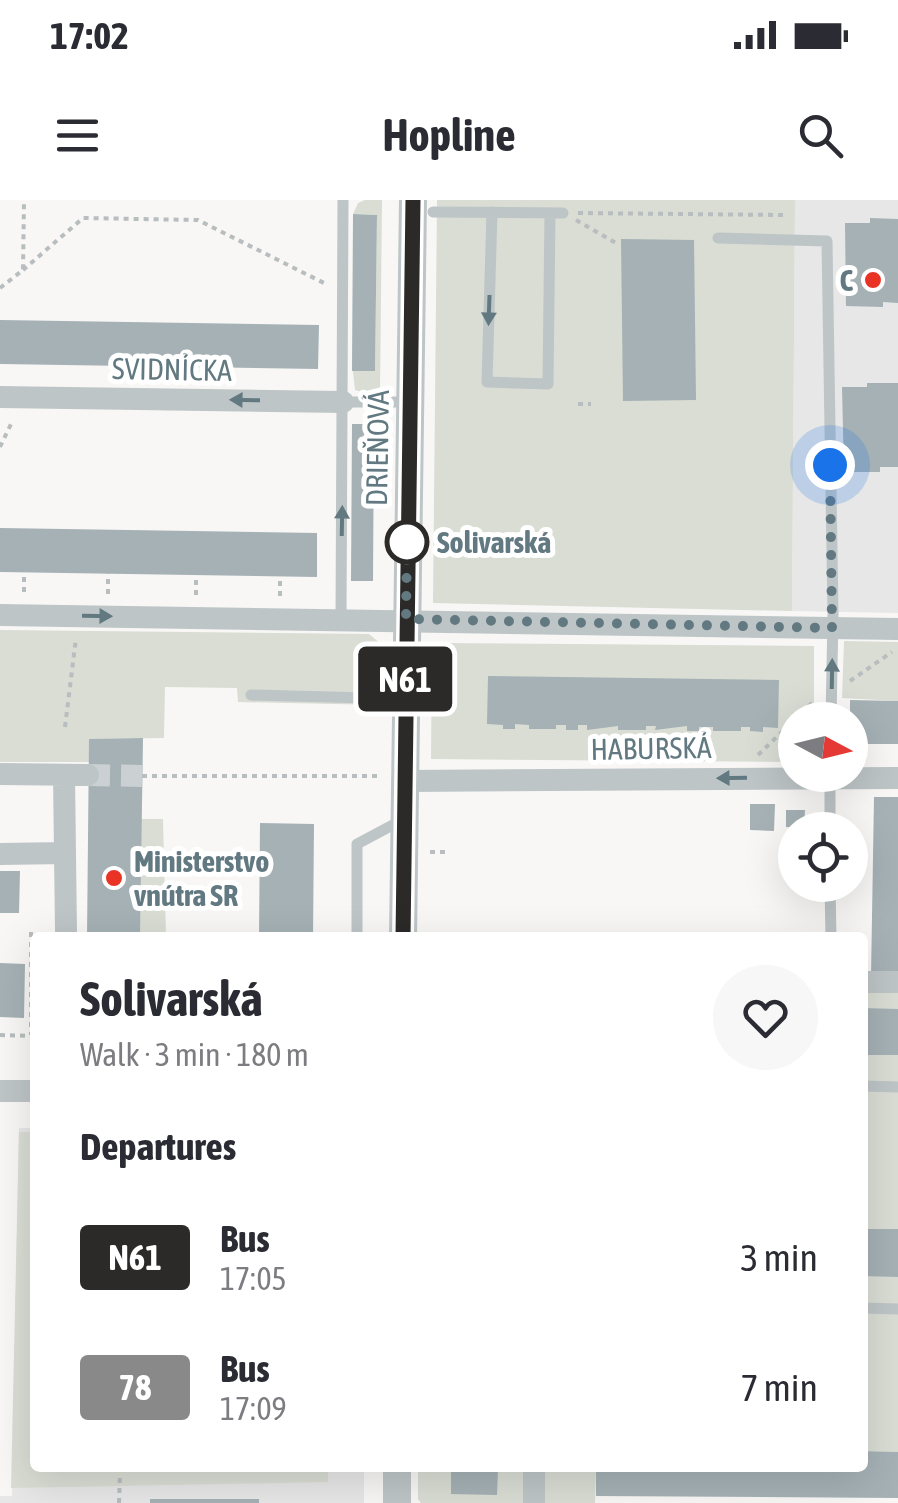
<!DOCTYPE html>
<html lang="en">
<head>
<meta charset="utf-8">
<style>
  :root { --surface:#fff; --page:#f7f7f7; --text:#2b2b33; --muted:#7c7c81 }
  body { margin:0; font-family:"Asap Condensed",sans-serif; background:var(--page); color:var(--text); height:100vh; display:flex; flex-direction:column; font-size:38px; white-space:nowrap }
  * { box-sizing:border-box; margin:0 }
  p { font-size:32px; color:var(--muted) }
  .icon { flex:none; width:55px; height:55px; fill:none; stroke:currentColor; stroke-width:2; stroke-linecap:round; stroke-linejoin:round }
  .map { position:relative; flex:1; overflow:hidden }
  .panel { position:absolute; left:30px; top:732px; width:838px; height:540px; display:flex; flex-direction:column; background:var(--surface); border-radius:10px; box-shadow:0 10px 40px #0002 }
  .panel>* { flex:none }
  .badge { padding:0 20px; border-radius:8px; font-size:35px; line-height:65px }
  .needle { width:65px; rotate:97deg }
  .controls { position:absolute; left:778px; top:502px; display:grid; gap:20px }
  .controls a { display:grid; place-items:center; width:90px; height:90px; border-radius:50%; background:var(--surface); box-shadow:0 10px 40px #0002; font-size:50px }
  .you { position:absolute; width:50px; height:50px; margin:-25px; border:8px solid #fff; border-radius:50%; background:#1a73e8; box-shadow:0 0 0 15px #1a73e833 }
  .map>.badge { position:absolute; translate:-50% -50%; box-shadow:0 0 0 5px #fff }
  h2 { padding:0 50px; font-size:38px; line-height:90px }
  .round { display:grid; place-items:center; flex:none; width:105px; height:105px; border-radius:52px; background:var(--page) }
  .summary { display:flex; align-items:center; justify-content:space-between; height:170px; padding:0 50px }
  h1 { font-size:48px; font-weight:700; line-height:75px }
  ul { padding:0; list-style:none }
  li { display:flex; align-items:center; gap:30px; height:130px; padding:0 50px }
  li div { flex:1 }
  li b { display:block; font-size:38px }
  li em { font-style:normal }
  li .badge { min-width:110px; font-weight:700; text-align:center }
  .status { display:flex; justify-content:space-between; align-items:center; height:70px; padding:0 50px; background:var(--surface); direction:ltr }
  .status svg { height:28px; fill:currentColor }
  header { display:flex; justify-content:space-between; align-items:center; height:130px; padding:0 50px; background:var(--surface); font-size:45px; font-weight:700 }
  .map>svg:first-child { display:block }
  .built { fill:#e6e7e6 }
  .green { fill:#d9ddd4 }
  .building { fill:#a5b1b5 }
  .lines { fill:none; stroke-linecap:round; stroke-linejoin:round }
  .minor-tunnel { stroke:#cbd1d2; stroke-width:22; stroke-dasharray:22 11; stroke-linecap:butt }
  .path { stroke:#b8bdbf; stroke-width:4; stroke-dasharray:5 5; stroke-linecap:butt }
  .service { stroke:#bec5c7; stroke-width:11 }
  .minor { stroke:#bec5c7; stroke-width:22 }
  .tertiary { stroke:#bec5c7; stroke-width:28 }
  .oneway { fill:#627981 }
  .line-casing { stroke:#fff; stroke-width:22 }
  .line { stroke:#2b2a29; stroke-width:15 }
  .walk { stroke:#627981; stroke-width:10; stroke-dasharray:0 18 }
  .poi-dot { fill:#e83325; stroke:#fff; stroke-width:4 }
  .stop-dot { fill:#fff; stroke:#2b2a29; stroke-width:5 }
  .labels { text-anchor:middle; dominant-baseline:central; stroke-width:10; stroke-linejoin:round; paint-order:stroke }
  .poi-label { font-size:30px; font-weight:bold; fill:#627981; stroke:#fff; text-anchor:end }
  .street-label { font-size:30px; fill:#627981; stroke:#fff }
  .stop-label { font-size:30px; font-weight:bold; fill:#627981; stroke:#fff; text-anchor:start }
</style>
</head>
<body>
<div class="status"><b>17:02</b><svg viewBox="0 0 49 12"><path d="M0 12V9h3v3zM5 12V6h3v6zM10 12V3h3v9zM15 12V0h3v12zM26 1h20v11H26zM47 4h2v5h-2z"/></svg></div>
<header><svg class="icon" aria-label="menu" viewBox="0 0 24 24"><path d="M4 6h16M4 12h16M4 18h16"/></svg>Hopline<svg class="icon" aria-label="search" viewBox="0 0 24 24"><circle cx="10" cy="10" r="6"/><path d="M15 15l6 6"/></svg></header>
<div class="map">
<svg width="898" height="1303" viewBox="0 0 898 1303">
  <rect width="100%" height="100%" fill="#f8f7f5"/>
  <path class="built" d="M795 0H898V413L792 411Z
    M19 928H35V1268H364V1303H0V1296H12Z"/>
  <path class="green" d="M365 0H382L380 193 369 194 355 190 353 171H375L377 15 353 14 358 3Z
    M437 0H795L792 411 433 403Z
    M0 430 369 434 381 444 380 505 238 502 237 488 165 487 164 538 89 539V562H0Z
    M844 441 898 442V501L842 498Z
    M432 443 814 446V520H795V562L431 559Z
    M141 619H163L166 737 140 738Z
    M863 789 898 790V1252L863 1251Z
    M19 932H35V1268H328V1282L11 1288Z
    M418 1268H530L529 1303H421L418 1299Z
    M540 1268H596L595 1303H540Z"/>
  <path class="building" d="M353 14 377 15 375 171H352Z
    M870 18 898 19V103L883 102V107L846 106 845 23H870Z
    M621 39 694 40 696 200 623 201Z
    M0 120 319 125 318 169 0 164Z
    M867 183H898V267H880V272H844L842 187H867Z
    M352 224H374L373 381H351Z
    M0 328 317 333V377L0 372Z
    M488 476 779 480 778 528 763 527V532L750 531V527H741V531H713V527H699V531H687V526L655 530 656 526H646V530H618V526L587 530V525H578V530H566V525H556V529H529V525L515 524V529H503V525L487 524Z
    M850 500 898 501V544H850Z
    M143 538 140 738H87L89 539Z
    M874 597H898V777L871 776Z
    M750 604H775L774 631 750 630Z
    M786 610H805L804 628 786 627Z
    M260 623 314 624 313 738H259Z
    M0 671H20L19 713H0Z
    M0 763 25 764 24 818 0 817Z
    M862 808 898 809V855H862Z
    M862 1029H898V1077L862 1076Z
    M862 1251 898 1252V1298L596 1296V1268H862Z
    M283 1268H351V1272L283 1271Z
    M451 1268H498L497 1295 451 1294Z
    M150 1299H259V1303H150Z"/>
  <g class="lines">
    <path class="minor-tunnel" d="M88 575 142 576"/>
    <path class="path" d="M578 13 784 15
      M576 20 616 43
      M23 70 83 18 198 20 324 83
      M0 88 23 70 24 0
      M578 204H591
      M0 247 13 220
      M24 392V372
      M108 394V373
      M196 395V375
      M280 396V376
      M364 445 380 458
      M850 481 892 452
      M65 527 76 438
      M758 555 813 502
      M142 576H377
      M430 652H449
      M31 732V835
      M0 835 35 836
      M119 1303 120 1273"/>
    <path class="service" d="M433 12 563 13
      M492 12 487 182 548 184 550 13
      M718 38 827 41 833 415 831 520
      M343 202H410
      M341 418 343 0
      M251 495 405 499
      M830 575V630
      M830 685 831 738
      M357 738V644L404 619
      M862 886 898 887
      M862 1108 898 1109"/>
    <path class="minor" d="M0 197 343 202
      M0 415 898 429
      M0 574 88 575
      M64 575 66 732
      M404 581 898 578
      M0 654 65 653
      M862 782H898
      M0 891H35
      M534 1303V1268"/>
    <path class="tertiary" d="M403 738 413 0
      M397 1303V1268"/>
  </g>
  <defs><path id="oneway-solid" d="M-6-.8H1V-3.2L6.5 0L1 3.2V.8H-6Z" transform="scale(2.5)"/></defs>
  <g class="oneway">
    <use href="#oneway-solid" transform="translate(489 110) rotate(92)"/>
    <use href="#oneway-solid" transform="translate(245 200) rotate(-179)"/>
    <use href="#oneway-solid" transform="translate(342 321) rotate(-89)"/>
    <use href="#oneway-solid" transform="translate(97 416) rotate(1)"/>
    <use href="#oneway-solid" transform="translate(832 474) rotate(-89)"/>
    <use href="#oneway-solid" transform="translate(732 578) rotate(179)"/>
  </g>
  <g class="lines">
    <defs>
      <path id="line" d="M403 738 413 0"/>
    </defs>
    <use href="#line" class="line-casing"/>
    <use href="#line" class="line"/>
    <path class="walk" d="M407 342 406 419 832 428 830 265"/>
  </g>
  <g class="poi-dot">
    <circle cx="873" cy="80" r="10"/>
    <circle cx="114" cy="678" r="10"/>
  </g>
  <circle class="stop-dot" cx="407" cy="342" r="20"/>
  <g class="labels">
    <g class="poi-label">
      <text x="853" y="80">C</text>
      <text x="134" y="661" text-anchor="start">Ministerstvo<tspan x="134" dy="34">vnútra SR</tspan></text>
    </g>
    <g class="street-label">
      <text transform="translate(172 169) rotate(1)">SVIDNÍCKA</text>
      <text transform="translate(377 248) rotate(-89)">DRIEŇOVÁ</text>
      <text transform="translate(651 548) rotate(-1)">HABURSKÁ</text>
    </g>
    <g class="stop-label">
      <text x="437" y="342">Solivarská</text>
    </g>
  </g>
</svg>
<div class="controls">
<a><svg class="needle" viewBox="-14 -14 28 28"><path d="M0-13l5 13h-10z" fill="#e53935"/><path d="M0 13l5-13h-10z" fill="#7c7c81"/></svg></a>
<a><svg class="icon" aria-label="locate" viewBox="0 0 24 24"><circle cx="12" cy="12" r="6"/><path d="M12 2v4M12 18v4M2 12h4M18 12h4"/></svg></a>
</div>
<div class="you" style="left:830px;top:265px"></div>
<b class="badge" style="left:405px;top:479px;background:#2b2a29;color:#fff">N61</b>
<section class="panel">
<div class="summary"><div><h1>Solivarská</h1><p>Walk · 3 min · 180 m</p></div><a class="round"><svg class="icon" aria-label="heart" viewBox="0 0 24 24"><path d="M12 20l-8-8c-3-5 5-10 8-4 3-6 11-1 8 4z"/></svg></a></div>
<h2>Departures</h2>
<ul>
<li><span class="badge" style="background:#2b2a29;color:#fff">N61</span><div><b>Bus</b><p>17:05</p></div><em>3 min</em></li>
<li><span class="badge" style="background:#898989;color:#fff">78</span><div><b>Bus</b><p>17:09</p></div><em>7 min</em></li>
</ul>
</section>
</div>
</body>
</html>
